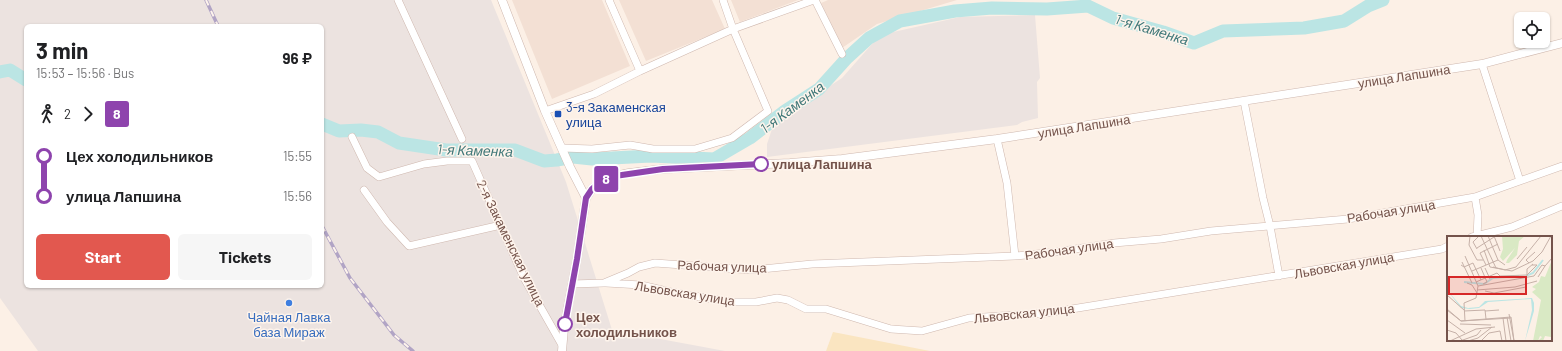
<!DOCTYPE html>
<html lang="en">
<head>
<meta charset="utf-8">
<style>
  :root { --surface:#fff; --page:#f6f6f6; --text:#202124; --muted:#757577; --accent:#e2584f }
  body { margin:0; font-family:Barlow,sans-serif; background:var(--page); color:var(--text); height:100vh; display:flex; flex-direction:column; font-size:15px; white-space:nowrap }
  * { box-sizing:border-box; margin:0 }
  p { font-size:13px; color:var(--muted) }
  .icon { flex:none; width:22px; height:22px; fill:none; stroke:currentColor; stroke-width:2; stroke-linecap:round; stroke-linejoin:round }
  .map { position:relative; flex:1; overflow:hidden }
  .details { position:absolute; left:24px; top:24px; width:300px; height:264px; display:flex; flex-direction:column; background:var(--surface); border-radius:6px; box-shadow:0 1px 3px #0004 }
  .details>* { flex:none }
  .badge { padding:0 8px; border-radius:3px; font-size:14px; line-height:26px }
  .controls { position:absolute; left:1514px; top:12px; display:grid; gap:8px }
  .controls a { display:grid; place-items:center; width:36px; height:36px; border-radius:6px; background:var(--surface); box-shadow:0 1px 3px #0004; font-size:20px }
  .map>.badge { position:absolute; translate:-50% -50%; box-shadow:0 0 0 2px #fff }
  .legs { display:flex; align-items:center; gap:6px; height:44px; padding:0 12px; font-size:13px }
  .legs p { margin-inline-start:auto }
  .headline { display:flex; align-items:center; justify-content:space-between; height:68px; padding:0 12px }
  h1 { font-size:22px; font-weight:700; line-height:30px }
  .action { display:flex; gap:8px; margin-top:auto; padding:8px 12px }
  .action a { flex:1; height:46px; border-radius:6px; background:var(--accent); color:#fff; font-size:16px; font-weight:700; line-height:46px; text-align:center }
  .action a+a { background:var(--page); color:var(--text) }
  ul { padding:0 12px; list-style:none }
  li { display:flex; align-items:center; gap:14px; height:40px; font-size:15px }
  li i { display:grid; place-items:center; width:6px; height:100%; margin:0 5px; background:currentColor }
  li i::after { content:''; width:10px; height:10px; margin:-5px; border:3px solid; border-radius:50%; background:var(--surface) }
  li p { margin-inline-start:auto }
  li:first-child i { background:linear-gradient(#0000 50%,currentColor 0) }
  li:last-child i { background:linear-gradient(currentColor 50%,#0000 0) }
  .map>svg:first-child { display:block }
  .residential { fill:#f3e0d4 }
  .industrial { fill:#ece3e0; fill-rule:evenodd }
  .sand { fill:#fae5c1 }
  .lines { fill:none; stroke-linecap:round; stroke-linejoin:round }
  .river { stroke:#bbe5e4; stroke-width:13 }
  .minor-casing { stroke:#cfb8af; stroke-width:8 }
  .tertiary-casing { stroke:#cfb8af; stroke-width:9 }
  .minor { stroke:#fff; stroke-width:7 }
  .tertiary { stroke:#fff; stroke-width:8 }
  .rail-casing { stroke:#b1a4c5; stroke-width:3.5 }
  .rail { stroke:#fef4ec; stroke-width:2; stroke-dasharray:6; stroke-linecap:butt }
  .line-1-casing { stroke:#fff; stroke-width:9 }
  .line-1 { stroke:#8e44ad; stroke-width:6 }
  .transit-dot { fill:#1a4fb4; stroke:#fef4ec; stroke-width:1.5 }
  .stop-1-dot { fill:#fff; stroke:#8e44ad; stroke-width:2 }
  .shop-dot { fill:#3f7fe0; stroke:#fef4ec; stroke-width:1.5 }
  .labels { text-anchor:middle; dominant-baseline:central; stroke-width:3; stroke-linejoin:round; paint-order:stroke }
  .street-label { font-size:13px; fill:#74534b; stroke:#fef4ec }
  .transit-label { font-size:13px; fill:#164399; stroke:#fef4ec; text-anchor:start }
  .stop-label { font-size:13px; font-weight:bold; fill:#74534b; stroke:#fef4ec; text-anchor:start }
  .shop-label { font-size:13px; fill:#366cbe; stroke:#fef4ec }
  .water-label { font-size:14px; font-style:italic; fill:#407879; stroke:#fef4ec }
  .inset-river { fill:none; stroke:#bbe5e4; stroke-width:2 }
  .inset-road { fill:none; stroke:#c6b1a8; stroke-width:1 }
  .view { fill:#d62828; fill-opacity:0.15; stroke:#d62828; stroke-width:2 }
  .inset-edge { fill:none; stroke:#74534b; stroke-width:2 }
</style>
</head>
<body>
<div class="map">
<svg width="1562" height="351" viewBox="0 0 1562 351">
  <rect width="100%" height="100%" fill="#fcf0e6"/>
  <path class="residential" d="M512 0H602L630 66 552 99Z
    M619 0H712L725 29 646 61Z
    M731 0H798L740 22Z
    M828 0H957L877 24 842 48 821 3Z"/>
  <path class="industrial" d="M0 0H491L566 182 612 330 725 351H38L0 298ZM26 26H322V286H26Z
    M1035 15 1040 78 1037 82 1038 118 1022 122 1017 125 767 157V144L774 123 842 78 880 35 960 17Z"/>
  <path class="sand" d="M833 332 930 351H826Z"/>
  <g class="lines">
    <path class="river" d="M0 72 10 70 26 80
      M322 124 339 131 361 130 378 132 399 143 446 150H515L544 161 557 160 573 157 592 159 651 156 714 159 750 138 785 111 819 89 847 58 869 38 900 21 955 11 992 8 1047 9 1088 6 1113 18 1163 32 1194 43 1223 31 1304 28 1344 21 1368 6 1383 0"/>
    <defs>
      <path id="minor" d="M398 0 462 139
        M609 0 640 71
        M815 0 842 54
        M1482 64 1520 181
        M1244 101 1263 198 1270 226 1279 276
        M545 111 594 94 640 71 733 29 814 0
        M352 137 367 168 379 177 424 164 447 161H472L524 278 562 345
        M997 139 1007 183 1015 256
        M562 148 592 149 630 145 653 149H695L732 138 768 111 733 29 723 0
        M364 190 387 222 409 246 501 225
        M1475 197 1478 215 1477 237
        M1472 237 1512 227 1562 206
        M606 283 641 285 671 292 731 302H756L777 298 788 300 806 309H826L891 329 922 331 969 318 1047 313 1442 249 1448 246
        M572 284 604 283 628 273 639 267 655 263 751 270 812 264 1015 256 1056 252 1114 243 1161 239 1211 231 1348 219 1475 197 1562 166"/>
      <path id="tertiary" d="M502 0 545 111 570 167 586 198 577 259 564 328 562 351
        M586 198 592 189 600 182 615 176 629 173 663 169 790 163 842 159 997 139 1482 64 1562 43"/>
    </defs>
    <use href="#minor" class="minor-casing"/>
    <use href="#tertiary" class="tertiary-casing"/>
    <use href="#minor" class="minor"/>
    <use href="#tertiary" class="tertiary"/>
    <defs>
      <path id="rail" d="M206 0 218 26
        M322 226 350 278 394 335 413 351"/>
    </defs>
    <use href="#rail" class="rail-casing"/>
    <use href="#rail" class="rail"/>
  </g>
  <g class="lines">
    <defs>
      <path id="line-1" d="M565 324 577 259 586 198 592 189 600 182 615 176 663 169 761 164"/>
    </defs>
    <use href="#line-1" class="line-1-casing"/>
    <use href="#line-1" class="line-1"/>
  </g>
  <rect class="transit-dot" x="554" y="110" width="8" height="8" rx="2"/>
  <g class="stop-1-dot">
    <circle cx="761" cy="164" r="7"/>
    <circle cx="565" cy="324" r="7"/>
  </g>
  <circle class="shop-dot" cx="289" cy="303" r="4"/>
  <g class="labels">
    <g class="street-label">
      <text transform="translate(1404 76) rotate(-9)">улица Лапшина</text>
      <text transform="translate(1084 126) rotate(-9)">улица Лапшина</text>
      <text transform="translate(1391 211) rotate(-9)">Рабочая улица</text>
      <text transform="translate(511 243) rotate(64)">2-я Закаменская улица</text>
      <text transform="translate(1069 249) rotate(-8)">Рабочая улица</text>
      <text transform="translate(1344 265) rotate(-10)">Львовская улица</text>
      <text transform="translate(722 266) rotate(2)">Рабочая улица</text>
      <text transform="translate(685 293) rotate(9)">Львовская улица</text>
      <text transform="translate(1024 313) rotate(-6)">Львовская улица</text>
    </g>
    <g class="transit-label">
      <text x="566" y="107">3-я Закаменская<tspan x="566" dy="15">улица</tspan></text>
    </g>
    <g class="stop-label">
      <text x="772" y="164">улица Лапшина</text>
      <text x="576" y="317">Цех<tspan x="576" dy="15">холодильников</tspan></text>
    </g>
    <g class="shop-label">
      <text x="289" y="317">Чайная Лавка<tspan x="289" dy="15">база Мираж</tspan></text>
    </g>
    <g class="water-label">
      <text transform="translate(1152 29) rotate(17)">1-я Каменка</text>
      <text transform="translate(792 107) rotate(-37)">1-я Каменка</text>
      <text transform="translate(475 150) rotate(2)">1-я Каменка</text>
    </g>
  </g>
  <g transform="translate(1447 236)">
    <rect width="105" height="105" fill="#fcf0e6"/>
    <path d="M55 0H78L72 5 70 19 62 27H59L60 24 68 12 56 25 53 21 56 13ZM105 24 104 101 98 100 96 105H91L95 101 93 100 91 105H86L94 64 85 56 89 53 85 51 92 46 94 40 98 41Z" fill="#d9e9c4"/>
    <path d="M0 54 14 70 21 72 32 71 38 65 85 62 87 67V75L78 105 85 74 84 63 41 66 32 72 23 73 14 72Z" fill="#bbe5e4"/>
    <path class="inset-river" d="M79 40 86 37 96 24M17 46 37 48 46 42 72 40"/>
    <path class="inset-road" d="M23 0 22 9 30 24H36M34 0 49 32M41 0 51 24 58 29M47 0 53 15M30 12 47 1M30 13 26 6 32 0M37 14 43 31 65 35 86 25 95 16 104 0M70 23 80 11M15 26 25 47M82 27 79 24 88 16M14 29 17 31 26 27 34 44M39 29 33 17 51 8M46 31 58 34 69 31 94 0M34 32 40 46 36 48M38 32 43 43M25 35 51 24M80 40V33L86 28M91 41 98 30M29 46 50 37 53 40 80 39 90 29H85M20 47 25 49 30 57M31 50 87 40 95 29 98 30 105 22M30 54 68 51 90 45M38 55 47 57 79 51M0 59 17 74M0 73 14 85 64 81 67 105M0 74 14 85 64 82M17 75 38 74 39 83M38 75 52 74M62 78 67 105M60 81 64 105M56 82 59 105M0 84 18 97M18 85 17 67 29 62 31 50 18 20M13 88 44 89M0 94 9 97 15 104M3 105 29 93 48 91M13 105 30 99 34 94M21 105 31 102 45 91M34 105 42 97 53 95 55 105"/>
    <path class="view" d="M2 41H79V58H2Z"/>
    <rect width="105" height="105" class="inset-edge"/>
  </g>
</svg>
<div class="controls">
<a><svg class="icon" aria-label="locate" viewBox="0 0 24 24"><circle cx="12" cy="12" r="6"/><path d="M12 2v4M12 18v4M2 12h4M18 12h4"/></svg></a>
</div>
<b class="badge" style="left:606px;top:179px;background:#8e44ad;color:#fff">8</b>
<section class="details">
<div class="headline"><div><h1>3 min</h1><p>15:53 – 15:56 · Bus</p></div><b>96 ₽</b></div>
<div class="legs"><svg class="icon" aria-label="walk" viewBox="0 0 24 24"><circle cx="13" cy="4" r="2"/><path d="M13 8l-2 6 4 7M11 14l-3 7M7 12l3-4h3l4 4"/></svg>2<svg class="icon" aria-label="forward" viewBox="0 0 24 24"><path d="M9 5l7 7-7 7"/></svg><b class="badge" style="background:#8e44ad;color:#fff">8</b></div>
<ul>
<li><i style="color:#8e44ad"></i><b>Цех холодильников</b><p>15:55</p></li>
<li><i style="color:#8e44ad"></i><b>улица Лапшина</b><p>15:56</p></li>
</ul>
<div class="action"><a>Start</a><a>Tickets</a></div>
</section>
</div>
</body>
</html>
